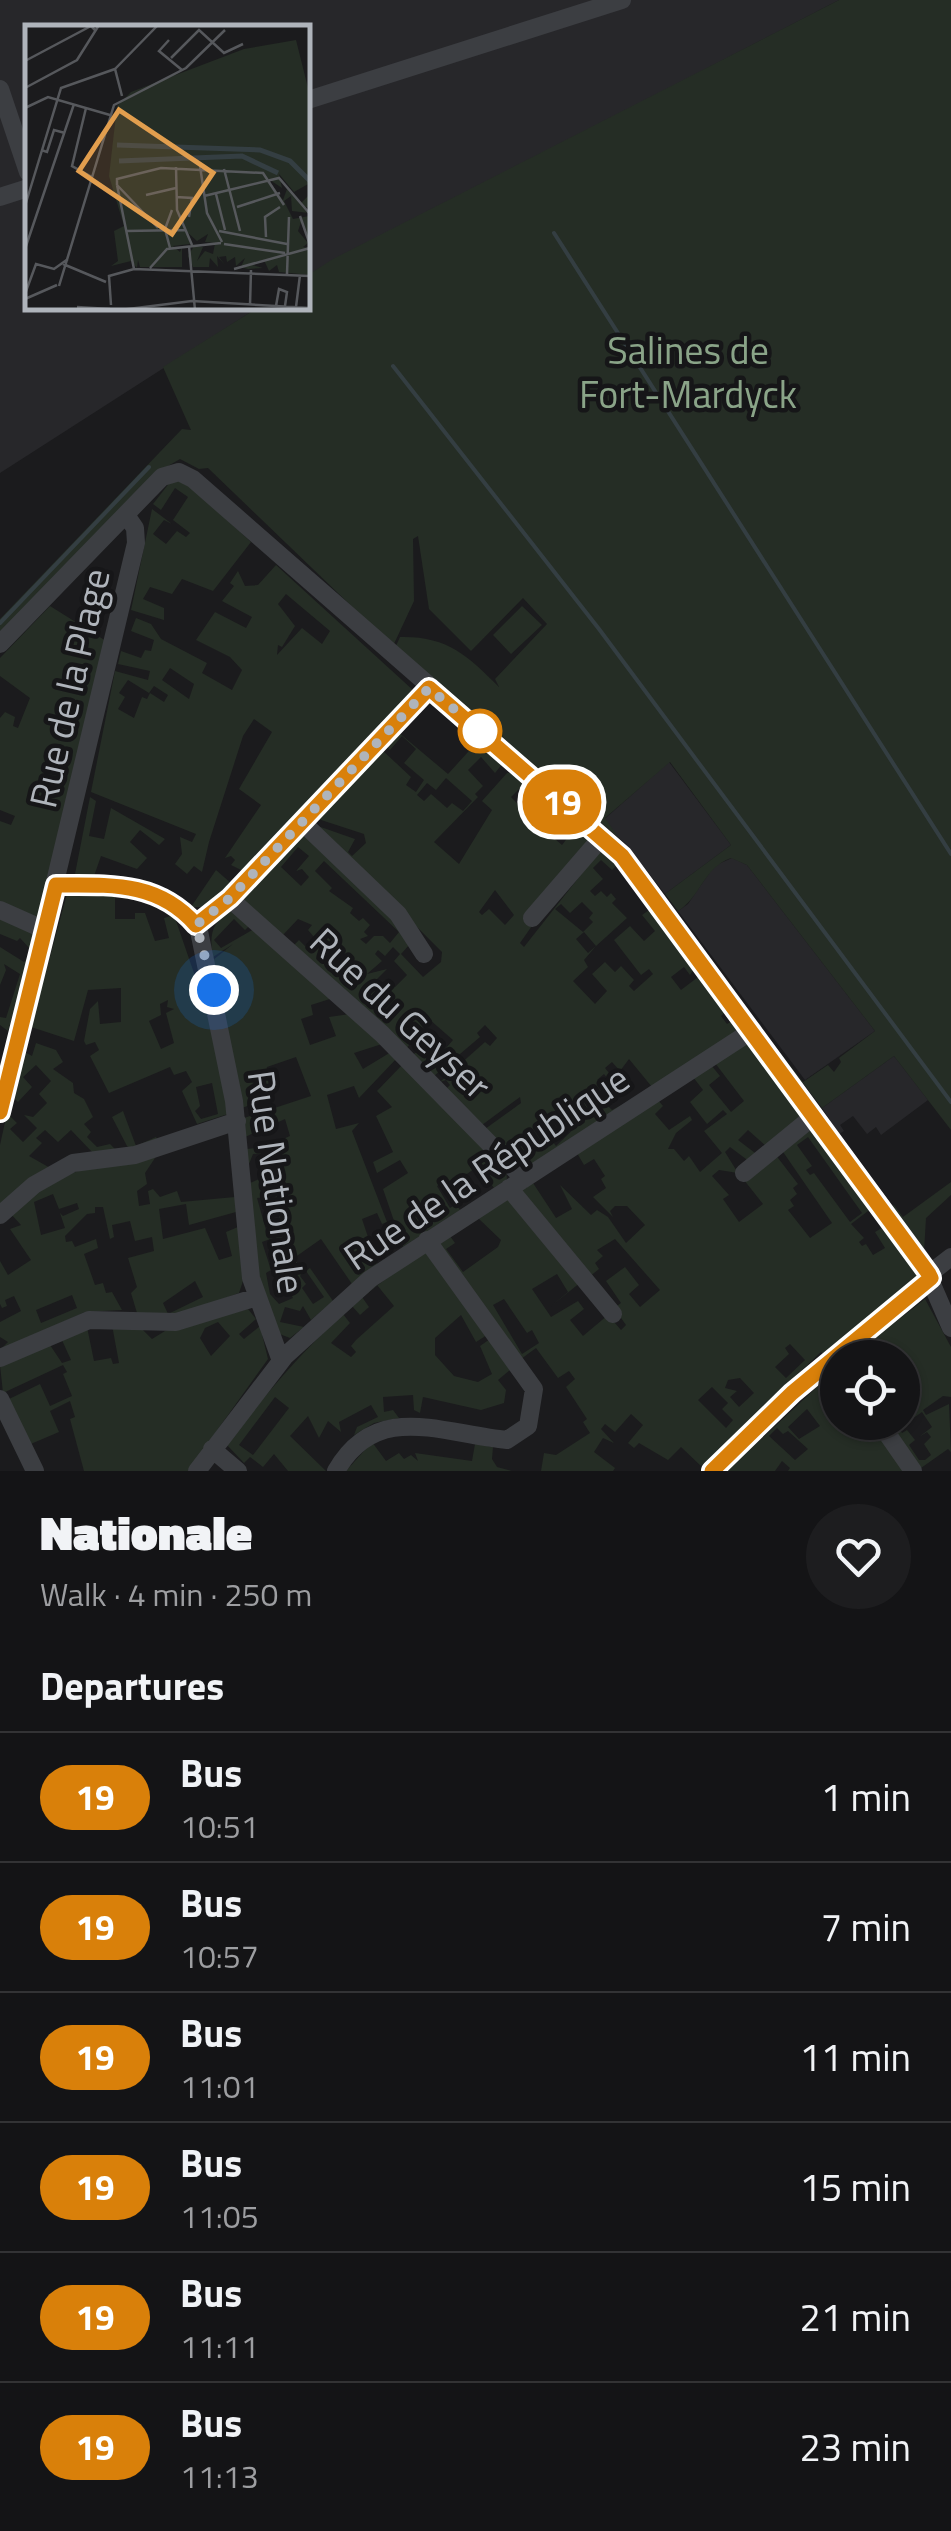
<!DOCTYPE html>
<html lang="en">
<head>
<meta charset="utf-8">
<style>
  :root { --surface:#141416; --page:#1d1d1f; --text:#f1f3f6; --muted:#9d9ea1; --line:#333335 }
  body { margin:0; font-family:"Titillium Web",sans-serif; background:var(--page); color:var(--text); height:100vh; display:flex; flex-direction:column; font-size:38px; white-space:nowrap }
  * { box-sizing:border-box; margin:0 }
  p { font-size:32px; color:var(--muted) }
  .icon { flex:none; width:55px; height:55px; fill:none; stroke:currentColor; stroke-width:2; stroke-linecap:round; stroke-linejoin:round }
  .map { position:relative; height:1471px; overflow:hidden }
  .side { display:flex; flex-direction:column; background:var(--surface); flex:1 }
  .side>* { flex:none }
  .badge { padding:0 20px; border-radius:32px; font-size:35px; line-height:65px }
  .tools { position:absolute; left:820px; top:1340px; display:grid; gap:20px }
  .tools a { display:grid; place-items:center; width:100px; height:100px; border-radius:50%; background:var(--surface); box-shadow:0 2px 8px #0004,0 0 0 2px var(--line); font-size:50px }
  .you { position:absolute; width:50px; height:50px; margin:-25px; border:8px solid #fff; border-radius:50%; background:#1a73e8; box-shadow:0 0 0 15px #1a73e833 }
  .map>.badge { position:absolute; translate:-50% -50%; box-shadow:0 0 0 5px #fff }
  h2 { padding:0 40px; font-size:38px; line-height:90px }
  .round { display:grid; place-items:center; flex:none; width:105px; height:105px; border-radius:52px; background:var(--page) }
  .headline { display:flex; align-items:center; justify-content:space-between; height:170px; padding:0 40px }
  h1 { font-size:48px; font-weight:800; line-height:75px }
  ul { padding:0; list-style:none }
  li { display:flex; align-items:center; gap:30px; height:130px; padding:0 40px; border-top:2px solid var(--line) }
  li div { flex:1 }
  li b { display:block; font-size:38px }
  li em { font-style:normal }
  li .badge { min-width:110px; font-weight:700; text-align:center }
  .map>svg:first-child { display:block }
  .built { fill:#27272a }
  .green { fill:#252d25; fill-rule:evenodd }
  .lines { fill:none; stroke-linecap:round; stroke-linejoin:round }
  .stream { stroke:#343e42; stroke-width:4 }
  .minor { stroke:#3c3e42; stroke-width:18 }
  .line-casing { stroke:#fff; stroke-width:22 }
  .line { stroke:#d9800a; stroke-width:15 }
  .walk { stroke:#afb4bb; stroke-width:10; stroke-dasharray:0 18 }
  .stop-dot { fill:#fff; stroke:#d9800a; stroke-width:5 }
  .labels { text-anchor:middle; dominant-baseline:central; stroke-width:9; stroke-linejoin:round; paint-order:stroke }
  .park-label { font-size:38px; fill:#8aa488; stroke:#161618 }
  .street-label { font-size:38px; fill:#afb4bb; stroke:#161618 }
  .inset-river { fill:none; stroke:#343e42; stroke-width:5 }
  .inset-road { fill:none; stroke:#56585c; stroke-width:2.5 }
  .view { fill:#e29e4e; fill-opacity:0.15; stroke:#e29e4e; stroke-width:5 }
  .inset-edge { fill:none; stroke:#afb4bb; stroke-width:5 }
</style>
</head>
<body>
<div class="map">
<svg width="951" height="1471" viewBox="0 0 951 1471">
  <rect width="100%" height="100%" fill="#1b1b1d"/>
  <path class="built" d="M0 0H839L308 275V28H28V308H257L0 473Z
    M669 762 731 845 665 894 625 843 600 823Z
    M732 858 747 865 875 1031 805 1080 678 911 688 904 714 866Z
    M894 1056 928 1100 881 1135 876 1127 867 1134 853 1116 840 1125 844 1131 839 1134 822 1108Z"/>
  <path class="green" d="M839 0H951V1130L894 1056 822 1108 803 1083 799 1085 763 1031 803 1082 828 1065 834 1072 841 1062 839 1058 875 1031 747 865 731 858C703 868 701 897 678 911L665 894 731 845 670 762 605 818 618 837 395 648 400 637C447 636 467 655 499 687L495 679 547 624 523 598 471 651 429 609 418 536 413 539 414 601 393 646 208 468 199 469 180 459 163 469 0 634V619L182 429 191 430 163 367 257 308H308V275L333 259Z
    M174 477 184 480 251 542 213 591 182 579 172 594 150 587 143 599 164 608V620L131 610 152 509 172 524 164 520 153 534 166 544 177 531 186 537 190 533 173 520 188 497 175 488 161 510 153 504Z
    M276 565 414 691 243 871 231 865 235 860 231 856 225 858 261 805 239 789 272 732 254 719 243 736 209 842 202 872 194 866 187 874 175 864 182 854 180 837 192 842 196 834 91 792 115 671 148 680 150 671 118 664 121 651 141 658 145 650 151 651 154 640 131 631 136 618 151 624 161 639 207 663 202 673 232 690 242 670 230 657 196 640 215 612 246 628 252 617 222 601 234 586 230 583 238 571 245 586 258 585ZM286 594 330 631 322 644 302 628 277 655 278 645 282 647 295 626 278 604ZM170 668 194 684 189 699 162 680ZM128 680 149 693 154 686 168 695 164 702 150 693 147 699 142 697 134 718 118 709 125 697 119 693Z
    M50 606 106 641 39 923 0 904V821L11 825 15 816 0 810V718L5 712 15 717 13 726 18 728 30 698 0 676V658Z
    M522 606 542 625 511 654 493 635Z
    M398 732 448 774 478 741 503 763 495 773 481 757 468 770 483 786 475 794 478 797 434 842 459 864 492 810 482 801 507 773H515L589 835 590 843 520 943 524 947 602 848 618 864 612 870 601 860 593 868 603 879 590 891 595 896 601 891 607 897 611 893 616 899 612 903 627 918 596 946 584 932 576 939 588 953 596 946 584 960 588 967 573 981 595 1004 607 991 592 974 605 962 615 972 621 966 634 980 629 986 634 991 653 974 649 969 641 975 614 940 630 926 644 941 655 931 642 915 652 908 696 966 690 975 684 967 671 977 681 990 702 974 728 1010 721 1016 727 1024 734 1020 737 1026 735 1033 652 1087 629 1059 620 1071 612 1062 605 1068 622 1089 618 1092 604 1074 597 1080 608 1085 596 1094 612 1110 631 1100 532 1165 521 1164 485 1129 521 1103 520 1097 482 1125 446 1089 450 1085 446 1080 440 1082 485 1042 490 1046 497 1038 485 1025 477 1033 480 1037 434 1076 412 1055 428 1045 440 1055 453 1040 429 1019 406 1049 293 946 299 940 305 946 314 937 308 930 312 925 298 919 282 936 244 902 243 893 304 831 390 913 410 944 401 954 423 977 441 962 442 952 315 825 355 839 348 852 352 856 366 843 364 834 315 818 381 749 411 777 406 785 416 792 424 780 404 763 416 749 402 736 390 750 385 745ZM446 778 472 801 463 811 452 803 447 808 431 794 424 801 417 795 427 783 436 790ZM520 788 572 832 562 845 541 827 535 832 526 824 531 818 511 797ZM298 847 309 856 296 871 302 869 309 877 301 886 281 867ZM324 861 399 932 390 943 383 936H374L366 944 360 939 368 936 364 932 370 925 363 918 359 921 350 913 353 908 329 891 332 888 315 871ZM495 890 514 915 505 925 489 909 482 915 479 912ZM582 902 593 913 589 918 593 922 583 932 555 909 561 904 570 913ZM393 947 400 954 394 961 407 975 395 987 390 983 384 988 376 980 387 969 367 974 382 961 375 954 378 950 385 956ZM344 953 365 976 353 986 330 965ZM573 1105 584 1119 556 1146 540 1125Z
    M90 797 96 801 89 836 104 839 111 808 165 839 159 845 140 830 130 842 147 858 137 869 101 856 94 876 75 874Z
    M216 870 232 884 205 907H191Z
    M75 892H115V919H135V913H145L155 941 169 938 164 918 174 915 215 1034 228 1114 197 1124 182 1091 192 1082 186 1071 174 1075 170 1067 109 1093 90 1056 99 1050 95 1042 86 1045 84 1041 90 1009 98 1001 100 1024 121 1022V988L88 990 74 1041 31 1027 67 894ZM168 1000 167 1007 174 1009 166 1013 174 1043 161 1049 149 1021 161 1015 160 1004ZM212 1083 218 1114 201 1119 195 1111 200 1106 196 1087Z
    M230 910 250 925 245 930 234 919 214 940 221 948 254 929 333 998 311 1005 313 1015 301 1019 310 1045 336 1036 329 1017 350 1014 382 1044 354 1053 363 1069 391 1052 397 1058 359 1098 354 1086 327 1095 336 1129 359 1123 352 1131 387 1222 382 1224 377 1213 362 1219 377 1264 352 1284 321 1239 294 1258 303 1272 300 1276 306 1284 302 1288 313 1304 324 1297 306 1271 310 1268 333 1301 311 1320 303 1306 300 1311 285 1307 280 1322 304 1327 290 1338 277 1333 257 1274 250 1183 273 1173 276 1153 253 1154 247 1169V1149L282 1145 281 1140 290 1136 285 1119 245 1137 244 1118 311 1096 296 1057 267 1067 265 1078 270 1081 263 1100 242 1108 213 960 233 944 213 957C209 935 212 922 230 910ZM275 1196 281 1227 266 1230 257 1198ZM276 1237 279 1249 287 1247 292 1272 280 1276 293 1298 279 1304 270 1294 266 1273 271 1270 262 1242Z
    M0 915 37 934 8 1031 0 1025V1017L6 1018 20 974 4 964 6 970 0 985V947L24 962 32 951 20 938 17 941 0 934Z
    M36 1043 56 1050 63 1062 53 1069 73 1083 74 1093 84 1099 93 1117 84 1124 91 1132 87 1137 97 1147 110 1144 117 1151 93 1153 71 1130 58 1142 45 1130 36 1138 42 1143 29 1156 52 1169 0 1208V1145L7 1113 17 1123 10 1129 23 1142 37 1128 24 1115 33 1117 47 1103 39 1094 51 1081 36 1065 23 1077 32 1087 18 1102 12 1096 23 1051 32 1056Z
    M743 1044 752 1046 805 1116 767 1147 748 1130 738 1140 759 1156 750 1162 730 1147 725 1152 738 1173 719 1170 712 1176 729 1195 723 1199 739 1222 763 1204 744 1180 775 1154 798 1184 793 1188 797 1194 790 1200 794 1206 788 1210 810 1238 832 1223 781 1149 811 1124 872 1208 851 1224 864 1238 859 1242 862 1246 866 1244 873 1255 885 1248 875 1232 885 1226 918 1270 917 1277 824 1355 821 1352 701 1466 681 1447 668 1460 639 1443 634 1448 628 1443 643 1425 631 1414 615 1432 605 1424 601 1429 614 1443 603 1438 594 1452 615 1468 613 1471H541L544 1453 556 1455 590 1433 583 1422 587 1419 566 1387 575 1379 569 1371 558 1378 536 1348 521 1359 437 1245 450 1236 455 1243 446 1249 463 1272 498 1247 501 1240 478 1218 511 1198 581 1282 550 1307 568 1292 557 1274 532 1289 551 1317 578 1301 584 1309 570 1320 583 1336 608 1315 621 1330 626 1325 614 1308 621 1303 606 1281 625 1267 639 1285 629 1294 640 1307 660 1290 615 1239 597 1250 603 1256 595 1263 599 1269 589 1277 518 1192 533 1183 556 1218 572 1209 560 1185 591 1215 597 1210 608 1217 626 1243 645 1225 627 1206H615L610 1211 613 1217 593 1197 606 1188 601 1179 605 1176 594 1159 584 1165 577 1153 658 1100 663 1106 655 1114 669 1130 690 1116 692 1120 676 1133 668 1149H674L684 1161 689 1156 700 1172 722 1153 704 1131 727 1114 723 1110 707 1124 690 1102 703 1090 693 1077 711 1065 720 1076 709 1085 731 1112 744 1101 715 1063ZM808 1137 862 1213 850 1222 814 1173 810 1175 806 1170 812 1166 797 1145ZM504 1299 527 1333 532 1330 539 1343 522 1354 493 1305ZM790 1344 805 1360 786 1378 775 1367 789 1354 785 1348ZM740 1378 754 1393 739 1407 730 1397 737 1391 725 1388 728 1380ZM712 1387 728 1403 722 1409 733 1420 726 1428 698 1400Z
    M403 1064 506 1171 507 1179 494 1188 478 1166 453 1184 459 1195 452 1199 442 1183 437 1186 450 1208 456 1204 460 1210 403 1247 383 1189 408 1173 400 1160 377 1173 373 1162 393 1152 376 1116 392 1107 377 1091Z
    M123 1111 136 1146 156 1137 158 1141 130 1148 127 1146 112 1117Z
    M157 1155 145 1173 147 1184 137 1191 139 1206 150 1204 148 1191 153 1189 160 1197 177 1191 181 1202 235 1197 236 1212 189 1225 186 1204 159 1209 163 1239 205 1228 219 1260 232 1256 226 1232 238 1227 243 1281 239 1293 179 1315 137 1313 131 1293 137 1287 128 1258 154 1251 152 1237 135 1241 130 1221 112 1225 114 1237 110 1239 103 1207H95V1213L87 1214 65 1236 66 1242 72 1241 75 1247 96 1239 98 1248 84 1254 95 1285 103 1283 106 1293 112 1292 122 1310 85 1312 0 1350 8 1342 0 1337V1322L21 1311 14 1296 5 1300 7 1306 2 1308 0 1304V1261L8 1275 31 1260 10 1229 21 1225 10 1213C54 1169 99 1164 157 1155ZM53 1194 59 1209 77 1203 79 1209 63 1216 60 1213 65 1228 41 1235 34 1202ZM195 1281 203 1297 168 1314 163 1303ZM72 1295 77 1308 41 1323 36 1310Z
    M951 1182V1195L926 1218 924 1252 890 1208 894 1205 903 1217Z
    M428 1250 487 1335 476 1342 461 1315 435 1338V1355L454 1376 478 1382 492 1374 480 1346 490 1339 510 1370 498 1380 506 1390 504 1403 481 1410 423 1397 420 1413 414 1410 413 1395 383 1397 384 1412 393 1410 399 1418 374 1423 354 1435 357 1427 378 1417 371 1405 339 1422 341 1432 328 1421 319 1438 308 1416 290 1436 326 1471H288L274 1454 263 1467 250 1457 244 1463 227 1445C285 1368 345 1302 428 1250ZM377 1285 394 1306 356 1340 351 1346 356 1352 351 1357 331 1343 350 1323 343 1314 352 1306 360 1315 369 1307 362 1297ZM275 1397 289 1408 253 1455 239 1445Z
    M925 1299 951 1347V1397L943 1396 923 1410 926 1415 949 1404 951 1452 948 1449 921 1468 888 1423 902 1422V1358H849ZM922 1412 932 1427 919 1437 927 1432 931 1437 924 1444 931 1455 925 1460H919L909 1445 915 1440 907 1430 902 1433 899 1428Z
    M248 1309 256 1319 239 1334 244 1339 260 1326 268 1359 188 1471H84L70 1419 75 1417 70 1401 50 1411 59 1432 26 1446 7 1400 40 1384 50 1406 72 1396 63 1374 67 1372 63 1365 3 1393 0 1365 48 1342 62 1363 71 1360 61 1338 87 1327 94 1361 111 1358 113 1364 119 1363 112 1325 142 1329 152 1339 165 1331ZM218 1322 230 1336 211 1356 200 1338 205 1328Z
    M833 1372 837 1377 838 1422 871 1423 906 1471H788L790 1468 782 1461 775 1471H727ZM807 1409 820 1426 799 1439 788 1427ZM777 1428 783 1434 788 1431 808 1449 795 1460 769 1436Z
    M372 1442 386 1461 399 1453 404 1459 411 1455 418 1461 415 1453 472 1461 475 1444 493 1447 492 1459 497 1467 512 1471H346Z"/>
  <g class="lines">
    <path class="stream" d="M554 233 951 854
      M393 366 599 629 951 1102
      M0 623 149 467"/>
    <path class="minor" d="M0 89 28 172
      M308 100 622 0
      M0 197 28 188
      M0 644 162 477 179 472 193 479 616 849 921 1259 951 1328
      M302 822 398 914 424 954
      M56 885C107 885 169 879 199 931L234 1101 251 1278 281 1361
      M229 898 382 1034 524 1179
      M0 910 45 930
      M532 918 602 837
      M196 925 229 898 429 688
      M0 1112 136 543 135 528 126 515
      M744 1173 815 1115
      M509 1188 613 1314
      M0 1215 34 1185 73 1163 135 1155 237 1121
      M929 1274 951 1257
      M0 1358 89 1320 176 1322 257 1297
      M0 1399 35 1471
      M879 1422 913 1471
      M212 1449 238 1471
      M197 1471 285 1356 370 1279 753 1030
      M336 1471C377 1400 442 1434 507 1440L528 1426 534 1389 427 1240
      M712 1471 772 1411 931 1278"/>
  </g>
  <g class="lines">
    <defs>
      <path id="line" d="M0 1112 56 885C109 885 158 881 196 925L230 898 429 688 622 856 929 1274 931 1278 792 1393 712 1471"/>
    </defs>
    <use href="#line" class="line-casing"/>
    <use href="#line" class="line"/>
    <path class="walk" d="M214 990 196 925 230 898 429 688 480 731"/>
  </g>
  <circle class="stop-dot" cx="480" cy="731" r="20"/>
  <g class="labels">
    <g class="park-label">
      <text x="688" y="350">Salines de<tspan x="688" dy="44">Fort-Mardyck</tspan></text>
    </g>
    <g class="street-label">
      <text transform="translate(69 688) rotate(-77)">Rue de la Plage</text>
      <text transform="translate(401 1013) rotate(43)">Rue du Geyser</text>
      <text transform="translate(486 1167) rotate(-34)">Rue de la République</text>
      <text transform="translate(277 1182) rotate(82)">Rue Nationale</text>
    </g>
  </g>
  <g transform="translate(25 25)">
    <rect width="285" height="285" fill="#1b1b1d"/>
    <path d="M271 15 285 71V158L269 167 254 149 257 163 242 153 258 175 262 164 275 179 285 169V183L277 181 284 188 267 186 266 171 259 176 268 194 284 191 285 216 277 194 273 206 283 218 278 222 285 223V250L254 247 252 240 244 246 239 235 224 239 238 243 223 244 216 242 220 233 211 241 210 232 202 237 201 231 194 232 200 240 192 231 193 242 185 233 184 242H168L163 231 169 221 178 222 172 236 180 226 188 229 190 218 180 217 183 209 172 216 162 207 165 219 148 221 155 227 157 222V242H115L113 235 112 243 106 236 86 241 93 236 89 206 99 201 84 151 92 81 106 67 219 24Z" fill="#252d25"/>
    <path class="inset-river" d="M92 120 235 125 265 136 285 156M94 136 217 131 253 148"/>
    <path class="inset-road" d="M144 15 134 26 157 45M146 33 174 5 199 28 218 19M0 36 66 1 71 6M90 44 133 0M0 63 52 35 74 0M0 83 23 72 85 90M61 83 47 141 67 152M16 125 22 127 29 105 40 108M175 141 182 188 197 217M151 142 152 185 167 220M199 144 215 206M92 160V154L136 143 238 148 259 180M92 160 109 244M92 160 133 203M191 169 200 205M121 170 151 163M179 171 254 153 285 189M151 172 167 173 164 192M0 181 36 63 90 44 97 71M212 182 255 168M275 191 285 220M101 206 160 205M194 206 262 219M241 212 240 192 255 182M199 219 260 228M164 221 170 285M145 223 140 204 147 185M0 224 49 79M38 239 81 257M125 243 142 224 196 218M209 244 285 223M262 249 264 192M34 261 89 80 161 43 200 5M0 269 11 239 29 244 43 234M0 274 32 260M86 280 84 251 109 244 285 251M225 280 226 245M251 281 254 264 262 267 260 281M52 282 85 284M271 282 275 250M95 285 167 276 285 283"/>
    <path class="view" d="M94 85 188 148 147 209 54 146Z"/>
    <rect width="285" height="285" class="inset-edge"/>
  </g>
</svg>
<div class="tools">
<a><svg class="icon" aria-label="locate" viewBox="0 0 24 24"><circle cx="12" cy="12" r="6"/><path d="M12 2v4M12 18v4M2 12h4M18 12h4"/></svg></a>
</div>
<div class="you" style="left:214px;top:990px"></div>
<b class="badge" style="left:562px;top:802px;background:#d9800a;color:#fff">19</b>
</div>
<section class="side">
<div class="headline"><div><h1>Nationale</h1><p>Walk · 4 min · 250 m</p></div><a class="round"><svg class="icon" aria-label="heart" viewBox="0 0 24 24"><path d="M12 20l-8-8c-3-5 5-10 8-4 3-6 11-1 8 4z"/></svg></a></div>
<h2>Departures</h2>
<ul>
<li><span class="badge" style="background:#d9800a;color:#fff">19</span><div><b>Bus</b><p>10:51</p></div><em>1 min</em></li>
<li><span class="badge" style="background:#d9800a;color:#fff">19</span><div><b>Bus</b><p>10:57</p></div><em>7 min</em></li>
<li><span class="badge" style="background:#d9800a;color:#fff">19</span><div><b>Bus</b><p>11:01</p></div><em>11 min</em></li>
<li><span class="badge" style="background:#d9800a;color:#fff">19</span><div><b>Bus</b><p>11:05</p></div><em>15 min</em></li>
<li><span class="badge" style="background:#d9800a;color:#fff">19</span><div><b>Bus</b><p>11:11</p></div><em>21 min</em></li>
<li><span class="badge" style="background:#d9800a;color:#fff">19</span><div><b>Bus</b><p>11:13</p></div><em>23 min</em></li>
</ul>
</section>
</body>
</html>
